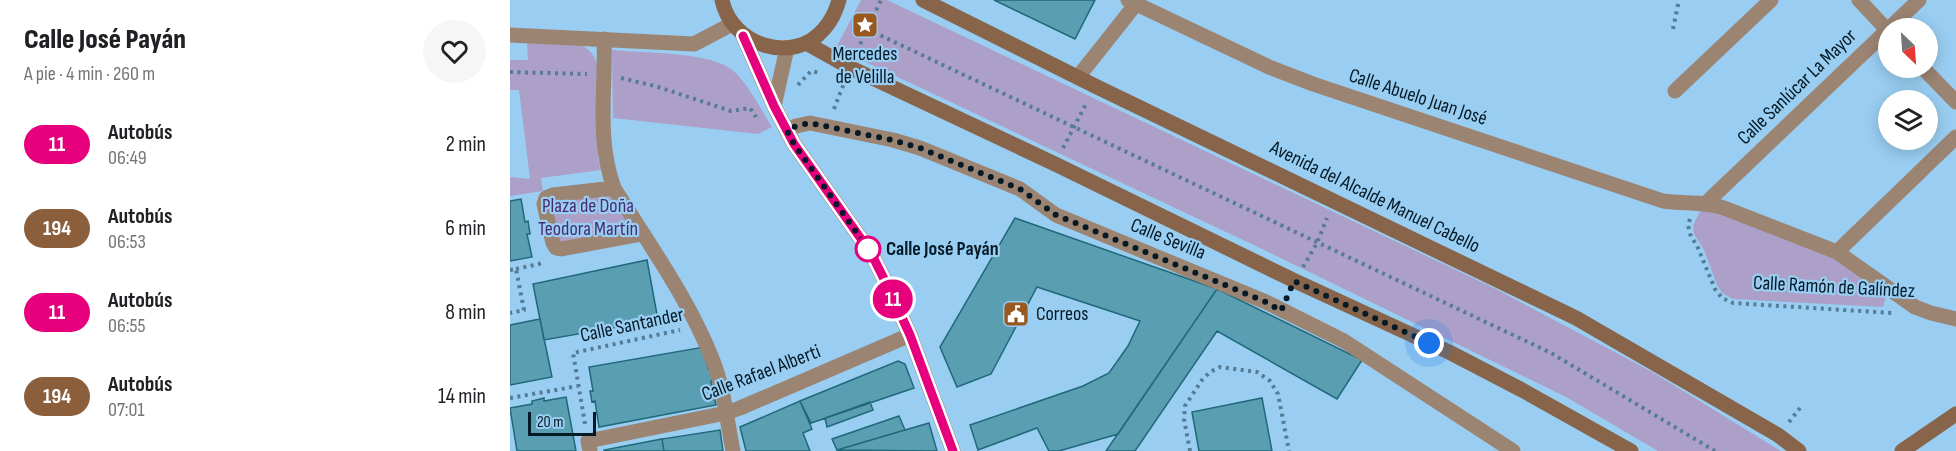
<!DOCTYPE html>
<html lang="es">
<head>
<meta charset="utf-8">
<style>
  :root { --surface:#fff; --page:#f6f6f6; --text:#202124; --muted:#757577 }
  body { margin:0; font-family:"Sofia Sans Condensed",sans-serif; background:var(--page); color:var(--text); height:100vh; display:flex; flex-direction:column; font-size:22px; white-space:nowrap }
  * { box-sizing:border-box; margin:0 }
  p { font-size:20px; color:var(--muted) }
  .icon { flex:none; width:33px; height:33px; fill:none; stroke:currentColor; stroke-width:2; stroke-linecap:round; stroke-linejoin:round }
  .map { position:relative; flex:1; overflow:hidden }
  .drawer { display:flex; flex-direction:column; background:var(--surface); width:510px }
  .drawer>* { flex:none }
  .badge { padding:0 12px; border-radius:20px; font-size:21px; line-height:39px }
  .needle { width:39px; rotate:155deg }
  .fabs { position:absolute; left:1368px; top:18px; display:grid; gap:12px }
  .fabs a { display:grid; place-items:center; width:60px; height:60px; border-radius:50%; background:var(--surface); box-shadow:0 3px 15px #0003; font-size:30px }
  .scale { position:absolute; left:18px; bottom:15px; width:68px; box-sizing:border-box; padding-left:6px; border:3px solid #051a27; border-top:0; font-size:16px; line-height:21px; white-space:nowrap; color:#051a27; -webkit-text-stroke:4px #99cef2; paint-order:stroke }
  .you { position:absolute; width:30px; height:30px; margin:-15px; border:4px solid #fff; border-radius:50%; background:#1a73e8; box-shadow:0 0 0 9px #1a73e833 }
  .map>.badge { position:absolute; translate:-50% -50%; box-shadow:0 0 0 3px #fff }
  .round { display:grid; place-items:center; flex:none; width:63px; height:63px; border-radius:32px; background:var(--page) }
  .head { display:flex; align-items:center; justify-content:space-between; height:102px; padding:0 24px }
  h1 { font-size:28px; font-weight:800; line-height:45px }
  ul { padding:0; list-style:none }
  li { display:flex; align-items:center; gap:18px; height:84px; padding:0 24px }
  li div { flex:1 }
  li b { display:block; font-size:22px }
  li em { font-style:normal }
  li .badge { min-width:66px; font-weight:700; text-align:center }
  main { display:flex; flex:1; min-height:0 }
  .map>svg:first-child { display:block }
  .green { fill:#aca0c8 }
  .building { fill:#5a9eb2; stroke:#20687a; stroke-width:1.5 }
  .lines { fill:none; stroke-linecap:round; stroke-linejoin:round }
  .path { stroke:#557b95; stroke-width:4; stroke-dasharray:3 4.5; stroke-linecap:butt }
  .minor { stroke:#9c8473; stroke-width:15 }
  .tertiary { stroke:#9c8473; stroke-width:15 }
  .secondary { stroke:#87644a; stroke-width:15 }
  .line-casing { stroke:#fff; stroke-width:14 }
  .line { stroke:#e6007e; stroke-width:9 }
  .walk { stroke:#051a27; stroke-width:6; stroke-dasharray:0 10.8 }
  .stop-dot { fill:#fff; stroke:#e6007e; stroke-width:3 }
  .labels { text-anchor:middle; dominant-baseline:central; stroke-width:4.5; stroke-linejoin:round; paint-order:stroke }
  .poi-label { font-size:20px; fill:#051a27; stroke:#99cef2 }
  .street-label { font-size:20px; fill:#051a27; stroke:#99cef2 }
  .park-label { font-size:20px; fill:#472c72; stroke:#99cef2 }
  .stop-label { font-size:20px; font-weight:bold; fill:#051a27; stroke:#99cef2; text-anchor:start }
</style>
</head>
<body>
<main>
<section class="drawer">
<div class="head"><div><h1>Calle José Payán</h1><p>A pie · 4 min · 260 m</p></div><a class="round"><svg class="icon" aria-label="heart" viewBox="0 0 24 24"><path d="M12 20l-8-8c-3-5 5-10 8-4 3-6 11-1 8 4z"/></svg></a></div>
<ul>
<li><span class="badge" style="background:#e6007e;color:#fff">11</span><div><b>Autobús</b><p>06:49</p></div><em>2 min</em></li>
<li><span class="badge" style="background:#8b5e3c;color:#fff">194</span><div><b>Autobús</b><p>06:53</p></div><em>6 min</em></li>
<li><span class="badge" style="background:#e6007e;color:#fff">11</span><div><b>Autobús</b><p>06:55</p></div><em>8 min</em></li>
<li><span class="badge" style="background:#8b5e3c;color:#fff">194</span><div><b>Autobús</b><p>07:01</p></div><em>14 min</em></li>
</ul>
</section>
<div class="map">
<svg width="1446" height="451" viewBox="0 0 1446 451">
  <rect width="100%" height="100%" fill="#99cef2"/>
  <path class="green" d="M351 0H377L984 288 1144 373 1271 451H1148L1056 397 750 248 326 48Z
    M17 42 73 46C81 51 84 55 87 64L88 159 91 170 31 178 33 191 0 196V177L20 179 9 90H0V60H18Z
    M102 50C133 53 193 52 218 67 234 76 252 111 262 127L248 134 103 118Z
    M101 193 124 230 50 243 41 200Z
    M1194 210H1204L1322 255 1377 294 1373 307 1223 299 1212 293 1207 285 1194 250 1184 234 1183 226 1189 213Z"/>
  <path class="building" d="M484 0H585L565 39Z
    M11 199 15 222 18 221 20 234H17L22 257 0 261V201Z
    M505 218 707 289 608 434 549 451H539L527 428 468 450 460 425 573 386 599 373 618 346 630 321 527 287 481 374 447 387 430 347Z
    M137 260 148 320 34 340 23 284Z
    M707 289 852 360 827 399 707 331 625 451H596Z
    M30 319 42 377 0 385V325Z
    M194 347 198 369H201L204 381H201L206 405 89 427 85 401 82 402 80 391H83L79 367Z
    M388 361 395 364 404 388 301 423 290 401Z
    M56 397 66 451H7L0 408 22 404V401L34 398V401Z
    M752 398 762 451H689L682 412Z
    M290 401 302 429 293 433 300 451H236L230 427Z
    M360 402 363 410 317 427 315 418Z
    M389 416 395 430 327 450 322 439Z
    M419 423 427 451 327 450 395 430Z
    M210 430 213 451H154L152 439Z
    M152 439 154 451H94V450Z"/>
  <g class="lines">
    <path class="path" d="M357 29 1041 353 1205 451
      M1163 29 1169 0
      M347 51 371 0
      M0 72 77 74
      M111 78 145 86 221 111 240 108 246 117
      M288 85 301 71 310 73
      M324 109 334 83
      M553 148 577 102
      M1180 219 1178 225 1180 234 1188 248 1205 289 1212 298 1223 303 1382 313
      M793 267 807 243 817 218
      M6 269 29 264 34 261
      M0 270 6 269 14 310 0 313
      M0 398 68 386
      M1279 422 1290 408
      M75 424 63 353 170 330
      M680 451 674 419 675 406 692 380 700 372 710 367 747 372 760 381 768 394 779 451"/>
    <path class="minor" d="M618 0 759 67 803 84 1153 201C1173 204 1195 201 1214 208L1327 252 1405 307 1421 313 1446 319
      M1349 0 1378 31
      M0 35 184 44 222 24
      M94 39C96 89 86 139 104 188 138 243 179 299 203 361 214 389 217 421 223 451
      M1413 68 1446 102
      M568 77 629 0
      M1165 91 1261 0
      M277 131 286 126 300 123 383 140 410 148 510 189 546 215 756 302 834 341 1003 451
      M104 188 43 195 36 198 34 204 43 243 46 248 51 249 132 234
      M1195 204 1409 0
      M1327 252 1446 137
      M80 451 78 441 216 413 230 408 400 335"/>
    <path class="tertiary" d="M233 36 264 106 284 144 361 253 376 283 400 335 443 451
      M264 106 277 48"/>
    <path class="secondary" d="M212 0C221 45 283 66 314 29 322 20 326 11 329 0
      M413 0 585 86 1066 318 1268 435 1289 451
      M296 43 339 67 545 164 785 281 939 352 1012 390 1121 451
      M1392 451 1446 414"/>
  </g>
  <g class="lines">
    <defs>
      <path id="line" d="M233 36 264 106 284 144 361 253 376 283 400 335 443 451"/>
    </defs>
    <use href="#line" class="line-casing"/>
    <use href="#line" class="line"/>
    <path class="walk" d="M358 249 361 253 284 144 277 131 286 126 300 123 382 140 410 148 510 189 546 215 756 302 771 311 784 281 919 343"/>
  </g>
  <defs>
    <symbol id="sight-square" viewBox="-11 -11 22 22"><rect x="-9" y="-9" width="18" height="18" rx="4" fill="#985920" stroke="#99cef2"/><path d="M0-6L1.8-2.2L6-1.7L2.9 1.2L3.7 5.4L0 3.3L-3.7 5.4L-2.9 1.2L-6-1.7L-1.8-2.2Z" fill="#fff"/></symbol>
    <symbol id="civic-square" viewBox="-11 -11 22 22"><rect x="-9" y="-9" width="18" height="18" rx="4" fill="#985920" stroke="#99cef2"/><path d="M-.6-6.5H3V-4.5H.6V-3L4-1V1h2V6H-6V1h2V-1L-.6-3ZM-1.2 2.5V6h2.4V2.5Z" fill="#fff"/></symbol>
  </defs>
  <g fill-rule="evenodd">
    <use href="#sight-square" x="340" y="10" width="30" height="30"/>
    <use href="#civic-square" x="491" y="299" width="30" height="30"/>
  </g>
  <circle class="stop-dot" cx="358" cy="249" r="12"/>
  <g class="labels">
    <g class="poi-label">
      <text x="355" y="54">Mercedes<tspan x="355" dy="23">de Velilla</tspan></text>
      <text x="526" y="314" text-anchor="start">Correos</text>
    </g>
    <g class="street-label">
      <text transform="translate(1287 87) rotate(-44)">Calle Sanlúcar La Mayor</text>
      <text transform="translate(908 97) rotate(18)">Calle Abuelo Juan José</text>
      <text transform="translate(865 197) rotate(26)">Avenida del Alcalde Manuel Cabello</text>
      <text transform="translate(658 239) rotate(22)">Calle Sevilla</text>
      <text transform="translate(1324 287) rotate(3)">Calle Ramón de Galíndez</text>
      <text transform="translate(122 325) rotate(-12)">Calle Santander</text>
      <text transform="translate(251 373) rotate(-21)">Calle Rafael Alberti</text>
    </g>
    <g class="park-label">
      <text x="78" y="206">Plaza de Doña<tspan x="78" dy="23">Teodora Martín</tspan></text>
    </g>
    <g class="stop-label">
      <text x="376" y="249">Calle José Payán</text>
    </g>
  </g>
</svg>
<div class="fabs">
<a><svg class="needle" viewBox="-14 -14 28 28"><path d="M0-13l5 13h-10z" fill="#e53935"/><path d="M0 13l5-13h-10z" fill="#757577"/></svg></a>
<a><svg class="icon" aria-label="layers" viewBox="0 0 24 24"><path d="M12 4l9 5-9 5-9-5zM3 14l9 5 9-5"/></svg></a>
</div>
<div class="scale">20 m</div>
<div class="you" style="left:919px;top:343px"></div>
<b class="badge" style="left:383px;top:299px;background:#e6007e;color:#fff">11</b>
</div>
</main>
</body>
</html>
